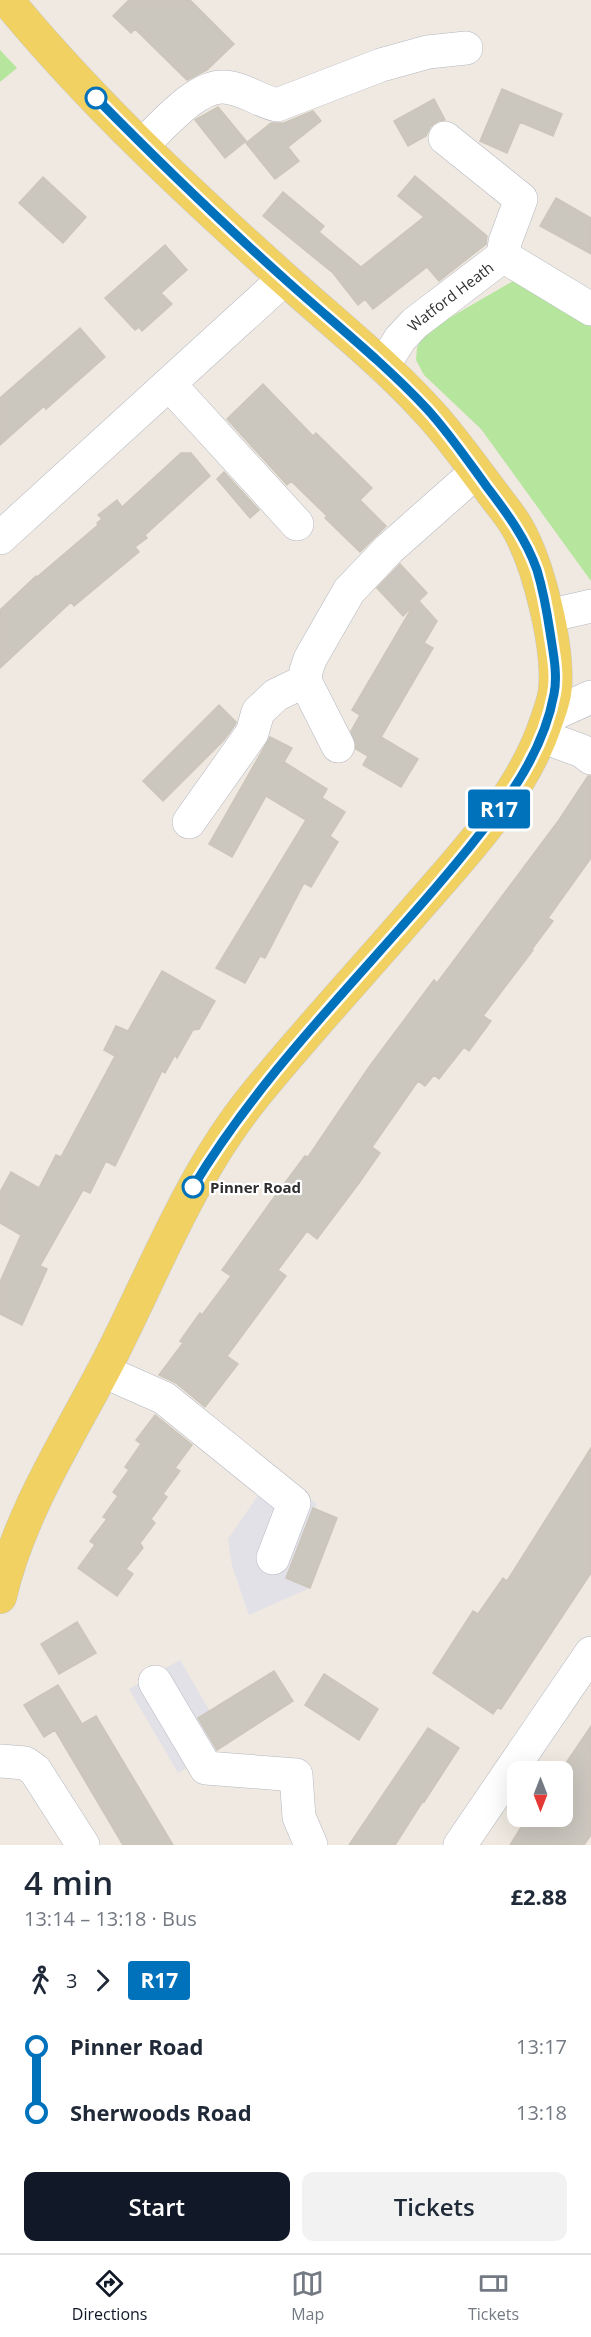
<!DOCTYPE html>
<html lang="en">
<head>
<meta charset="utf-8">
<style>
  :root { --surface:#fff; --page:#f2f2f3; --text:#1f2937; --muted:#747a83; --line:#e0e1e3; --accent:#111827 }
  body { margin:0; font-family:"Open Sans",sans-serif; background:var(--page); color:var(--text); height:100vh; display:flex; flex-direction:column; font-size:22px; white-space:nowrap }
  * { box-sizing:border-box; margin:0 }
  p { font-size:20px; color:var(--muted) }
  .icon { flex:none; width:33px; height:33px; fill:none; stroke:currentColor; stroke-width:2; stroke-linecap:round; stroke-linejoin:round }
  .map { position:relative; height:1845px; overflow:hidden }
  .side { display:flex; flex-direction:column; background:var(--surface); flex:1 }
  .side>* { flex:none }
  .badge { padding:0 12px; border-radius:4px; font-size:21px; line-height:39px }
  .needle { width:39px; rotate:180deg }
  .controls { position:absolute; left:507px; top:1761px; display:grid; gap:12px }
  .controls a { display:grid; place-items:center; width:66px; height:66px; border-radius:12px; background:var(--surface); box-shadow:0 6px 24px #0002; font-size:30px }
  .map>.badge { position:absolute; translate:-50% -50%; box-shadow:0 0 0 3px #fff }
  .legs { display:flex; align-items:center; gap:9px; height:66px; padding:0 24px; font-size:20px }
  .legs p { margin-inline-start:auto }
  .head { display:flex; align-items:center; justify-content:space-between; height:102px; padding:0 24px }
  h1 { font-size:33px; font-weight:600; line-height:45px }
  .button { display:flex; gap:12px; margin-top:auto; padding:12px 24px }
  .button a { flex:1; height:69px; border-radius:12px; background:var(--accent); color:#fff; font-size:24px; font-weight:600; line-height:69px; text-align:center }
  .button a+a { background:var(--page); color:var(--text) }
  ul { padding:0 24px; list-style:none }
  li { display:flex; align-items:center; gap:21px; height:66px; font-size:22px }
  li i { display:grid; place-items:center; width:9px; height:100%; margin:0 8px; background:currentColor }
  li i::after { content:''; width:15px; height:15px; margin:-8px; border:4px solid; border-radius:50%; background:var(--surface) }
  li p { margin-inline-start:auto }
  li:first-child i { background:linear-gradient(#0000 50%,currentColor 0) }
  li:last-child i { background:linear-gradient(currentColor 50%,#0000 0) }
  .tabs { display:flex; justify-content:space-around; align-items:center; height:84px; border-top:2px solid var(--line); background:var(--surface); font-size:16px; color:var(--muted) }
  .tabs a { display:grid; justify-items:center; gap:3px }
  .tabs .selected { color:var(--accent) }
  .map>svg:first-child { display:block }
  .industrial { fill:#e3e1e8 }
  .green { fill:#b6e59e }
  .building { fill:#cbc7bf; stroke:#cbc5ba; stroke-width:1.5 }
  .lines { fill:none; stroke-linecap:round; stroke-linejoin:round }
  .minor-casing { stroke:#b4b7c1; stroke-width:34 }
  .major-casing { stroke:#c9c9c9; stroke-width:34 }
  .minor { stroke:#fff; stroke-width:33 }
  .major { stroke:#f2d163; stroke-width:33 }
  .line-1-casing { stroke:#fff; stroke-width:14 }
  .line-1 { stroke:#0072bc; stroke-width:9 }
  .stop-1-dot { fill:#fff; stroke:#0072bc; stroke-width:3 }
  .labels { text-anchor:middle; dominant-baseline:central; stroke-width:4.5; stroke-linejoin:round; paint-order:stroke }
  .street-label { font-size:15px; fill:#2e2e2e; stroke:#fff }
  .stop-label { font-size:15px; font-weight:bold; fill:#2e2e2e; stroke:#fff; text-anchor:start }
</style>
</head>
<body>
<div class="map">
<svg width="591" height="1845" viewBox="0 0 591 1845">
  <rect width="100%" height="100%" fill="#efe9e1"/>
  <path class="industrial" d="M274 1472 317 1504 286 1578 310 1588 249 1615 232 1566 228 1539Z
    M180 1660 229 1744 178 1773 129 1689Z"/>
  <path class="green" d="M0 50 17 68 0 82Z
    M520 277 591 322V581L481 429 424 375 416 360 417 348 425 332Z"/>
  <path class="building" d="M129 0H190L234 44 207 70 187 80 135 29 131 33 113 16Z
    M502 89 562 114 553 136 520 122 507 153 480 141Z
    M434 99 445 120 438 121 430 127 426 136 408 146 394 121Z
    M218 107 246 141 225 158 195 120Z
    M313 111 321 121 288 147 299 161 275 179 246 143 271 123H284Z
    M415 176 487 236 486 244 439 281 427 267 373 309 365 299 358 305 333 273 263 216 283 192 324 226 319 232 361 267 424 217 398 196Z
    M43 177 86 217 63 243 19 203Z
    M556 198 591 218V254L540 226Z
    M165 245 187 270 161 293 172 304 142 331 139 327 135 330 105 298Z
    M80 328 105 357 46 409 44 406 0 445V398Z
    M263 384 313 436 316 433 372 488 360 500 386 526 360 552 325 518 327 516 291 481 287 485 227 419Z
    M181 453H191L210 476 145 535 147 538 135 547 139 552 74 606 71 602 0 668V610L36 576 37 577 98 525 97 523 102 519 98 515 117 500 122 507Z
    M224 472 259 510 250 518 217 479Z
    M400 564 427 593 419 601 437 621 424 643 433 648 381 737 418 759 401 787 363 765 368 756 356 749 351 731 360 715 352 710 413 606 403 616 377 588Z
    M219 705 236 722 235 725 224 740 163 801 143 781Z
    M270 737 292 748 284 762 327 789 322 798 345 812 330 836 338 842 311 887 304 883 265 958 260 956 245 983 216 968 306 820 266 796 232 857 209 844Z
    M588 776H591V858L548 918 553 921 532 949 533 950 483 1016 491 1021 469 1051 464 1047 439 1079 434 1075 425 1086 418 1081 372 1147 380 1153 359 1183 317 1239 307 1231 278 1270 286 1276 227 1356 238 1364 205 1407 176 1383 159 1375 183 1343 180 1341 200 1313 202 1315 231 1276 222 1270 270 1203 305 1156 308 1157 369 1067 434 980 437 983 559 820Z
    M162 971 215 1001 199 1029 193 1030 177 1058 175 1055 165 1073 162 1071 115 1166 106 1161 90 1193 83 1190 40 1266 47 1269 22 1325 0 1314V1282L21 1235 0 1223V1192L11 1172 39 1188 56 1155 61 1157 115 1056 104 1050 116 1026 128 1031Z
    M155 1415 192 1445 175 1468 180 1471 163 1494 167 1497 151 1519 155 1523 140 1543 143 1548 126 1569 133 1574 117 1596 78 1568 95 1545 90 1541 107 1519 103 1517 118 1496 113 1492 129 1470 125 1467 141 1444 136 1440Z
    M591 1448V1573L501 1709 497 1708 493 1714 433 1673 473 1611 478 1614 503 1578 507 1581Z
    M313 1508 337 1518 310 1588 286 1578Z
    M77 1622 96 1653 59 1674 41 1644Z
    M274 1671 293 1701 217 1750 198 1718Z
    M324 1674 378 1709 359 1740 305 1705Z
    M58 1685 82 1724 96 1716 173 1845H123L55 1730 44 1737 24 1705Z
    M591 1726V1835L584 1845H510L528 1816H562V1769Z
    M428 1728 459 1748 424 1802 423 1801 395 1845H349Z"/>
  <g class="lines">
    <defs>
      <g id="minor">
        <path d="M445 138 521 199 505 242 503 256"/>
        <path d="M142 145C162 127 196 85 224 87 243 88 259 101 277 105L381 65 428 52 466 48"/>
        <path id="s1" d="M383 366 400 339 415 323 503 256 591 309"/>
        <path d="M170 385 297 524"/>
        <path d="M0 538 284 279"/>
        <path d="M548 616 591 606"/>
        <path d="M549 716 591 697"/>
        <path d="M541 736 582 751 591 758"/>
        <path d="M338 746 305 681 306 671 310 659 349 591 389 549 476 472"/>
        <path d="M189 822 252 733 258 712 276 695 305 681"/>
        <path d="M103 1371 164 1398 294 1503 273 1558"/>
        <path d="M155 1682 206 1768 296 1775 299 1817 311 1845"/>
        <path d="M0 1761 25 1763 35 1770 83 1845"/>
        <path d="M460 1845 591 1653"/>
      </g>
      <path id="major" d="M0 1597C20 1510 72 1433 112 1354 157 1265 192 1172 256 1094 308 1030 365 969 419 906 468 850 524 791 547 719 550 710 554 700 555 690 559 647 539 565 517 527 509 513 497 500 488 487 468 461 449 433 426 409 384 363 334 323 287 281 189 193 91 102 7 0"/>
    </defs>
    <use href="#minor" class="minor-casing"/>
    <use href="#major" class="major-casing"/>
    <use href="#minor" class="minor"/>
    <use href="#major" class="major"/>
  </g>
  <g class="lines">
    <defs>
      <path id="line-1" d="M96 98C158 161 222 223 288 282 335 324 384 363 427 409 449 433 468 461 487 487 507 513 526 539 537 570 543 590 547 612 550 632 553 652 558 675 554 694 546 738 523 778 496 813 400 941 276 1049 193 1187"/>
    </defs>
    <use href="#line-1" class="line-1-casing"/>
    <use href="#line-1" class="line-1"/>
  </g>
  <g class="stop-1-dot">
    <circle cx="96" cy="98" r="10"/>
    <circle cx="193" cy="1187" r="10"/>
  </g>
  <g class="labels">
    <g class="street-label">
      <text stroke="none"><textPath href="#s1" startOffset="98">Watford Heath</textPath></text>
    </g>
    <g class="stop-label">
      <text x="210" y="1187">Pinner Road</text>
    </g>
  </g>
</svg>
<div class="controls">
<a><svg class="needle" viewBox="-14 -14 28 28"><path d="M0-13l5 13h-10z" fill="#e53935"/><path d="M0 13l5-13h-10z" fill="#747a83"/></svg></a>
</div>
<b class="badge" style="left:499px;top:809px;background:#0072bc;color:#fff">R17</b>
</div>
<section class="side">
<div class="head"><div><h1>4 min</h1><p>13:14 – 13:18 · Bus</p></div><b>£2.88</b></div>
<div class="legs"><svg class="icon" aria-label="walk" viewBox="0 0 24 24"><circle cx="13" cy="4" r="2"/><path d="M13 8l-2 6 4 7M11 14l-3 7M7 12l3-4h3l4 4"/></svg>3<svg class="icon" aria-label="forward" viewBox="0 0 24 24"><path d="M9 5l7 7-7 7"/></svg><b class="badge" style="background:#0072bc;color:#fff">R17</b></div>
<ul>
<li><i style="color:#0072bc"></i><b>Pinner Road</b><p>13:17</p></li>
<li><i style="color:#0072bc"></i><b>Sherwoods Road</b><p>13:18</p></li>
</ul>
<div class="button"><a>Start</a><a>Tickets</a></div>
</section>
<nav class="tabs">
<a class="selected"><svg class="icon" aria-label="directions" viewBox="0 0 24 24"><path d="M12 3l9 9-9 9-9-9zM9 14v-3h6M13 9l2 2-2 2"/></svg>Directions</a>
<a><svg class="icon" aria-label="map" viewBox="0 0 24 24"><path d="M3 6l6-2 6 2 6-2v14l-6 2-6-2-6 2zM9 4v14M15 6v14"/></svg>Map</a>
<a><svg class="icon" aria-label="tickets" viewBox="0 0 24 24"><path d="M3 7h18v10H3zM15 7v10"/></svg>Tickets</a>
</nav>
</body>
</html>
